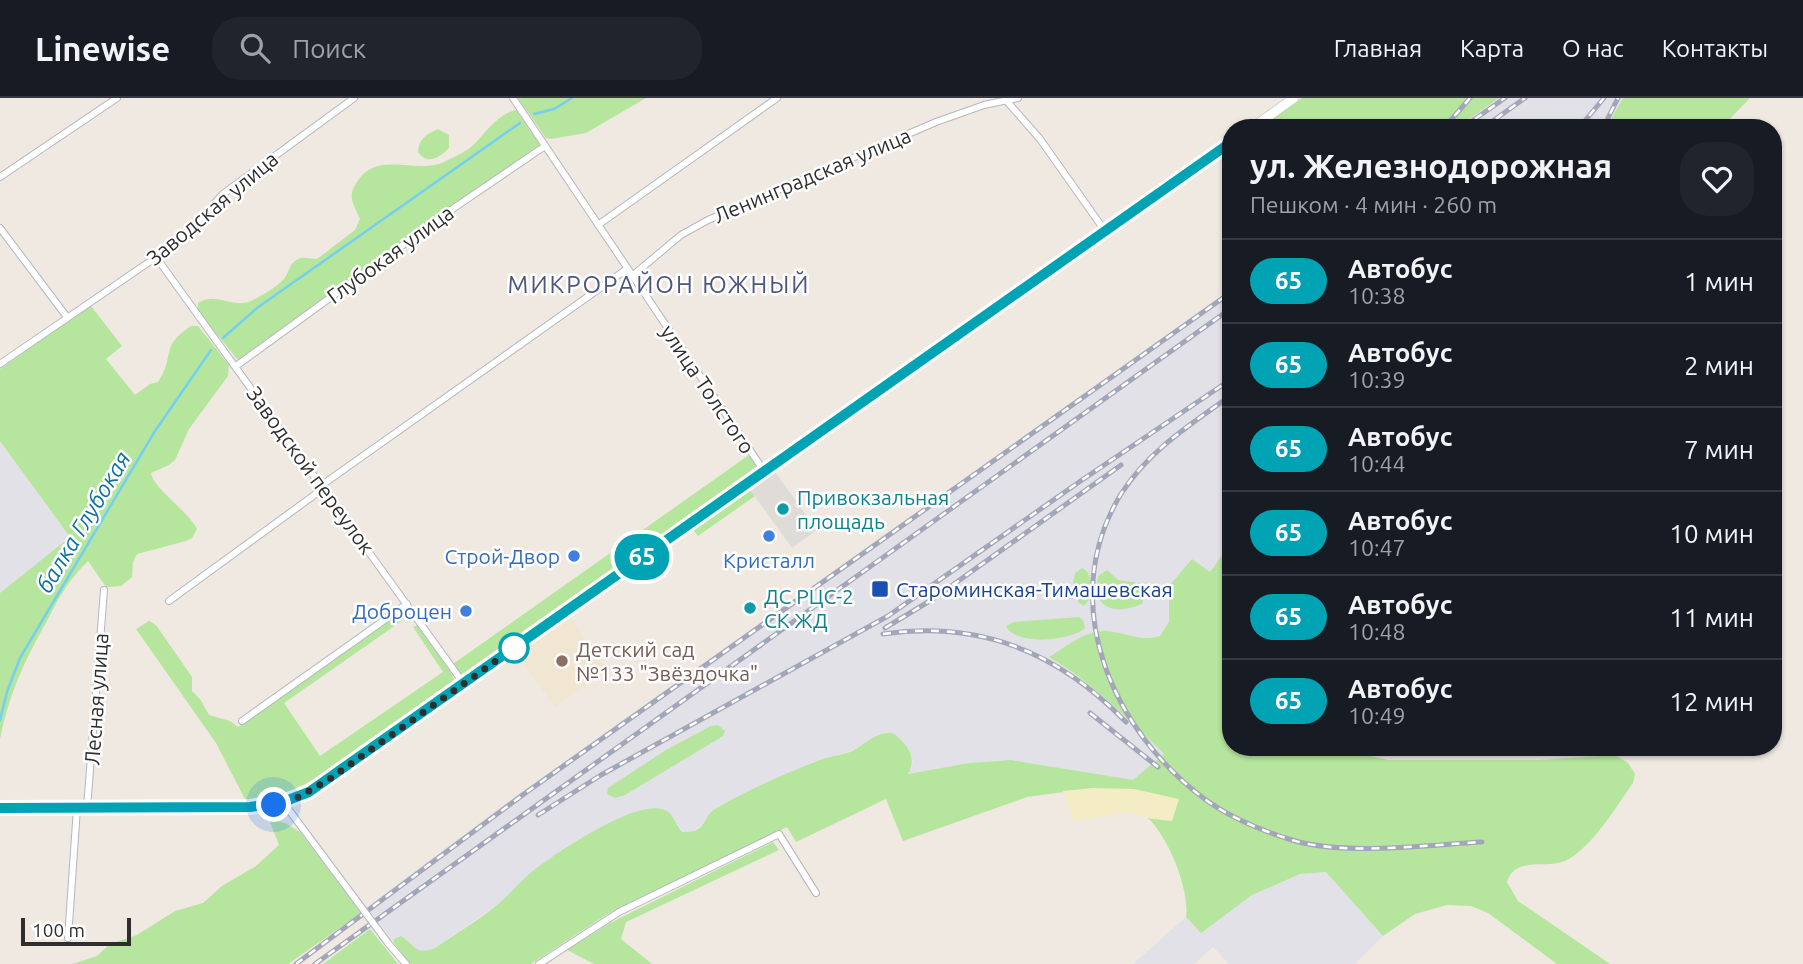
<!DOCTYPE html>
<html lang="ru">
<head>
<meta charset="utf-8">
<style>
  :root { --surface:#171b24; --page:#20242c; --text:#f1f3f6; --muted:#9ea1a6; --line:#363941 }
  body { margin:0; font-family:Ubuntu,sans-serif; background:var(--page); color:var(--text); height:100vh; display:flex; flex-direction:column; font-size:26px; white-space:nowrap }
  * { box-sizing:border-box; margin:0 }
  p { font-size:23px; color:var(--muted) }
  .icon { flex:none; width:38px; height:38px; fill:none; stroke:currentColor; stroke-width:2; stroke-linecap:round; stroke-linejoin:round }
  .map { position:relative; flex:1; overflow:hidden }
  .drawer { position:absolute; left:1222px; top:21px; width:560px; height:637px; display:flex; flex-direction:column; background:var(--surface); border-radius:28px; box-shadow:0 2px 5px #0004 }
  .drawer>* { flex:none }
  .badge { padding:0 14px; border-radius:23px; font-size:24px; line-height:46px }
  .scale { position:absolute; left:21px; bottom:18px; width:110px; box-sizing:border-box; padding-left:7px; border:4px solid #2e2e2e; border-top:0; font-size:19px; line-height:24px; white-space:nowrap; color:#2e2e2e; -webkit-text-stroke:5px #fff; paint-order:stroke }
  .you { position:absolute; width:35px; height:35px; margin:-18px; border:5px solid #fff; border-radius:50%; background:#1a73e8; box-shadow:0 0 0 10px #1a73e833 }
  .map>.badge { position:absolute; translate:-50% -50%; box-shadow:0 0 0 4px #fff }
  .round { display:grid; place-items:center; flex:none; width:74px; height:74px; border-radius:28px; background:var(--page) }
  .summary { display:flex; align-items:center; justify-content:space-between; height:119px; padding:0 28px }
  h1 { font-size:33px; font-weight:700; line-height:52px }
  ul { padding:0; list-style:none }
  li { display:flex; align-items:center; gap:21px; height:84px; padding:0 28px; border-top:2px solid var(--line) }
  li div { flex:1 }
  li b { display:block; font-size:26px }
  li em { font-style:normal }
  li .badge { min-width:77px; font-weight:700; text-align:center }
  header { display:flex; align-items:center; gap:42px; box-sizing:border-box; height:98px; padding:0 35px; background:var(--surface); border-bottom:2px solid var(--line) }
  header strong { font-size:33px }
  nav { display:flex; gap:38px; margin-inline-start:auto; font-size:24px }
  .search { width:490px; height:63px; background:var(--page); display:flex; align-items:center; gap:18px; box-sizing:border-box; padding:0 24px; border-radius:28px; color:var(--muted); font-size:26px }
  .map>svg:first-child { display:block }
  .industrial { fill:#e3e1e8 }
  .education { fill:#f0e6d1 }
  .green { fill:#b6e59e }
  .sand { fill:#f3ecc5 }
  .plaza { fill:#dfdcd8 }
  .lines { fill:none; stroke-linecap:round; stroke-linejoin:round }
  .stream { stroke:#75cff0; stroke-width:2.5 }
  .street-casing { stroke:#b4b7c1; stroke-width:8 }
  .secondary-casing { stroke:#b4b7c1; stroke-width:10 }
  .street { stroke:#fff; stroke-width:6 }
  .secondary { stroke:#fff; stroke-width:9 }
  .rail-casing { stroke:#a3a6b8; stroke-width:5 }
  .rail { stroke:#fff; stroke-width:2.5; stroke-dasharray:8; stroke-linecap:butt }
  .street-bridge-casing { stroke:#b4b7c1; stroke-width:8; stroke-linecap:butt }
  .street-bridge { stroke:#fff; stroke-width:6 }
  .line-casing { stroke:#fff; stroke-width:16 }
  .line { stroke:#00a3b4; stroke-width:10 }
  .walk { stroke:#2e2e2e; stroke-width:7; stroke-dasharray:0 12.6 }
  .culture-dot { fill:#0f9aa8; stroke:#fff; stroke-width:2.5 }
  .shop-dot { fill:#3f7fe0; stroke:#fff; stroke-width:2.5 }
  .transit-dot { fill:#1a4fb4; stroke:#fff; stroke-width:2.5 }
  .stop-dot { fill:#fff; stroke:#00a3b4; stroke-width:3.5 }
  .education-dot { fill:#8d6e63; stroke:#fff; stroke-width:2.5 }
  .labels { text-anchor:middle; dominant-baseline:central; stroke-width:5; stroke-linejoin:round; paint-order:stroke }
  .street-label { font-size:21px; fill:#2e2e2e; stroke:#fff }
  .culture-label { font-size:21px; fill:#0d838f; stroke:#fff; text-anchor:start }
  .shop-label { font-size:21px; fill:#366cbe; stroke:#fff; text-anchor:end }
  .transit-label { font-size:21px; fill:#164399; stroke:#fff; text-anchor:start }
  .education-label { font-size:21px; fill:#785e54; stroke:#fff; text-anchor:start }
  .water-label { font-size:23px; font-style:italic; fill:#0d6fa3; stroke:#fff }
  .quarter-label { font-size:24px; letter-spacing:2px; fill:#4d5680; stroke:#fff }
</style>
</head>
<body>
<header>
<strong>Linewise</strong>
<div class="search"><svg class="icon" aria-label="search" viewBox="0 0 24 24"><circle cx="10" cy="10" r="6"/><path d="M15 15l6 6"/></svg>Поиск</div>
<nav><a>Главная</a><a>Карта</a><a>О нас</a><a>Контакты</a></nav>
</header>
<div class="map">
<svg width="1803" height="866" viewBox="0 0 1803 866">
  <rect width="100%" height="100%" fill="#efe9e1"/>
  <path class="industrial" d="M1499 0H1623L1606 30H1456Z
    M1230 192V446L1210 474 1169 488V524L1160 538 1147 542 1104 533 1087 536 1050 559 1105 599 1164 656 1140 678 1133 682H1124L1026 664 997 662 906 676 911 671 913 662 910 653 887 634 878 637 851 653 824 661 760 687 712 713 706 725 689 734H682L673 718 591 734 547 763 498 806 435 850 427 853 415 852 406 841H395L394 845 367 809 520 695Z
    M0 343 70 439 0 495Z
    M1326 774 1383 838 1355 866H1229L1213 849 1194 866H1133L1186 819 1201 834 1251 797 1300 776Z"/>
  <path class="education" d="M569 518 607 572 555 609 516 554Z"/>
  <path class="green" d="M518 0H646L586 35 551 41 546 40Z
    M1302 0H1499L1456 30H1260Z
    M1623 0H1750L1721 30H1606Z
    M516 12 540 47 425 126 238 262 198 213V205C216 193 233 211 251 203 261 198 277 189 284 181 290 173 289 164 301 160 306 159 311 161 317 161L355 132 360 121C353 104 346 99 359 81 380 52 420 78 446 63 454 59 463 55 470 50 485 37 495 17 516 12Z
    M438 31 449 37V50C440 59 427 68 418 54 419 41 426 36 438 31Z
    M91 208 122 248 106 261 135 297 150 286 158 284C176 257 159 249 191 228H198L229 267 228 278 189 331 175 362 169 367 151 375C153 390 188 413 197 431L192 440 186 443 137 456 133 464 132 479 121 488 106 489 88 463C70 480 59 499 48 521 24 564 10 593 0 641V495L70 439 0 343V271Z
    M749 357 758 370 466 577 460 575 453 566Z
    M748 389 755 398 698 438 692 430Z
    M1230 446V649H1352L1365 657 1389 662H1538L1615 657 1628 665 1635 676 1633 685C1615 710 1592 750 1565 763 1546 771 1515 758 1507 784L1518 803 1610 866H1557L1488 815 1471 808 1447 807 1415 816 1383 838 1326 774 1300 776 1252 797 1201 835 1186 819C1190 791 1168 739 1148 720L1172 723 1093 690 1027 699 903 743 886 701 796 744 787 729 606 817 531 866H410L394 845V841L401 838C415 847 416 858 435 850 455 836 478 823 497 807 508 798 518 786 528 777 552 757 632 703 662 711 674 714 675 726 682 734 708 735 702 719 715 711 749 691 786 675 823 661 832 658 841 657 850 654 862 649 874 635 888 635 894 634 898 639 902 643 912 653 915 664 908 676L969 665 1011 662 1133 682 1164 656C1128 621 1093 585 1049 559 1066 549 1085 532 1105 533 1125 534 1140 544 1160 538L1169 524V488L1192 461 1210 474Z
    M1082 470C1094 475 1090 491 1089 502L1084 508 1078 504 1073 485 1075 475Z
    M1107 472 1118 482 1139 485 1146 495 1142 506C1114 517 1092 512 1098 478Z
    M405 512 413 520 409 524 406 520 284 605 320 658 443 574 413 529 418 527 452 576 454 582 452 587 312 683 279 698 246 703 216 645 136 531 149 523 156 527 192 579V593L200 601 209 617 230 623 238 629Z
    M1079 519 1083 522 1085 530C1072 543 1015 548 1006 528L1014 524Z
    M718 627 725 633 723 638 625 697 615 700 607 696 608 690 666 652 711 628Z
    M269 721 285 725 300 734 361 815 288 866H72L97 858 110 846 137 837 175 813 203 805 222 788 256 768 279 747Z
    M773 744 779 752 626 824 621 841 652 866H594L567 852 610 825Z
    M370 831 398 866H323Z"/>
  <path class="sand" d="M1093 690 1134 691 1179 701 1172 723 1148 720 1131 714 1074 723 1063 693Z"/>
  <path class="plaza" d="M773 371 817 432 792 450 748 389Z"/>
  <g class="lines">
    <path class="stream" d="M534 16 554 11 572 0
      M223 240 257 210 520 25
      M0 622 7 594 20 560 155 333 211 252"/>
    <defs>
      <path id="street" d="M513 0 764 373
        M1005 1 1040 41 1105 133
        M0 79 117 0
        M598 127 777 0
        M0 130 67 219
        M156 159 464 586
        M632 178 681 137 708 122 936 24 984 7 1018 0
        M0 266 171 149 194 128 223 96 354 0
        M236 268 451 112 545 48
        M322 387 627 171
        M169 503 324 390
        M242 623 407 506
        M283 704 356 802
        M87 710 104 492
        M68 840 77 710
        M388 845 406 866
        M539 866 619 814 779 736 816 795"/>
      <path id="secondary" d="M1252 30 1294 0
        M0 710 250 709 283 704 309 694 1230 45"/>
    </defs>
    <use href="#street" class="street-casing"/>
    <use href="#secondary" class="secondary-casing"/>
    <use href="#street" class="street"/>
    <use href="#secondary" class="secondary"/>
    <defs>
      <path id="rail" d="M1444 30 1470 0
        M1462 30 1505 0
        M1483 30 1525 0
        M1579 30 1604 0
        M1603 30 1618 0
        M1230 298C1190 327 1148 353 1121 396 1055 504 1112 633 1206 702 1231 720 1263 733 1292 742 1344 758 1426 747 1482 744
        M885 530 933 501 1121 367
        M883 536C980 522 1058 554 1126 624
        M1090 615 1158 669
        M538 717 601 677 888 518 1082 382 1230 282
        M296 866 524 696 1230 195
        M315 866 1230 211"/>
    </defs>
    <use href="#rail" class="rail-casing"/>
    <use href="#rail" class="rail"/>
    <defs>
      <path id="street-bridge" d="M356 802 388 845"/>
    </defs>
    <use href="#street-bridge" class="street-bridge-casing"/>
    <use href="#street-bridge" class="street-bridge"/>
  </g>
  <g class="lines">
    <defs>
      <path id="line" d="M0 710 250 709 283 704 309 694 1230 45"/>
    </defs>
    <use href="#line" class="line-casing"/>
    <use href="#line" class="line"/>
    <path class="walk" d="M274 707 295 701 328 682 514 550"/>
  </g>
  <g class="culture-dot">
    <circle cx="783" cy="411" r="7"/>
    <circle cx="750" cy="510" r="7"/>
  </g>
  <g class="shop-dot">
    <circle cx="769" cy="438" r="7"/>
    <circle cx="574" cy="458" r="7"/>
    <circle cx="466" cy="513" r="7"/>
  </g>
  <rect class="transit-dot" x="871" y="482" width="18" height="18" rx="3.5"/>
  <circle class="stop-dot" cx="514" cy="550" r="14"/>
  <circle class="education-dot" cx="562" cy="563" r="7"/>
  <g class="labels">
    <g class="street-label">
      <text transform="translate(812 77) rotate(-23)">Ленинградская улица</text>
      <text transform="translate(212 110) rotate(-40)">Заводская улица</text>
      <text transform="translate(390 156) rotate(-36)">Глубокая улица</text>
      <text transform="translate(708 291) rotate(56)">улица Толстого</text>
      <text transform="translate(311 372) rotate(54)">Заводской переулок</text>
      <text transform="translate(96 601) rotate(-86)">Лесная улица</text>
    </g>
    <g class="culture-label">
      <text x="797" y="399">Привокзальная<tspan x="797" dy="24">площадь</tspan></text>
      <text x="764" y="498">ДС РЦС-2<tspan x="764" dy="24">СК ЖД</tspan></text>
    </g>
    <g class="shop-label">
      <text x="560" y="458">Строй-Двор</text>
      <text x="769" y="462" text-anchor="middle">Кристалл</text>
      <text x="452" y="513">Доброцен</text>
    </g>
    <g class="transit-label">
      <text x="896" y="491">Староминская-Тимашевская</text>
    </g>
    <g class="education-label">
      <text x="576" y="551">Детский сад<tspan x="576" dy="24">№133 "Звёздочка"</tspan></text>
    </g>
    <g class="water-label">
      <text transform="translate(83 424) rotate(-59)">балка Глубокая</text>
    </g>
    <g class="quarter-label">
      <text x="659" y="186">МИКРОРАЙОН ЮЖНЫЙ</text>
    </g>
  </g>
</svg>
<div class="scale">100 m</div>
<div class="you" style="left:274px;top:707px"></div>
<b class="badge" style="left:642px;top:459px;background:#00a3b4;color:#fff">65</b>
<section class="drawer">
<div class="summary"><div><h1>ул. Железнодорожная</h1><p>Пешком · 4 мин · 260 m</p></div><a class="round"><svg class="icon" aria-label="heart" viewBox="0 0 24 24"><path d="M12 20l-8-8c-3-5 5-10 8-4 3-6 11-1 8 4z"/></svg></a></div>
<ul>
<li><span class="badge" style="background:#00a3b4;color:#fff">65</span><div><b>Автобус</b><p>10:38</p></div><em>1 мин</em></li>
<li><span class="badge" style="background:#00a3b4;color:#fff">65</span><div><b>Автобус</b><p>10:39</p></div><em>2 мин</em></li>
<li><span class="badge" style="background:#00a3b4;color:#fff">65</span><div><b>Автобус</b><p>10:44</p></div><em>7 мин</em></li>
<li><span class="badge" style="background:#00a3b4;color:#fff">65</span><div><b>Автобус</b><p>10:47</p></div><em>10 мин</em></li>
<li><span class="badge" style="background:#00a3b4;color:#fff">65</span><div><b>Автобус</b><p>10:48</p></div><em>11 мин</em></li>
<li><span class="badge" style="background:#00a3b4;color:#fff">65</span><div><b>Автобус</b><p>10:49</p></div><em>12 мин</em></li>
</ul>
</section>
</div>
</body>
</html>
